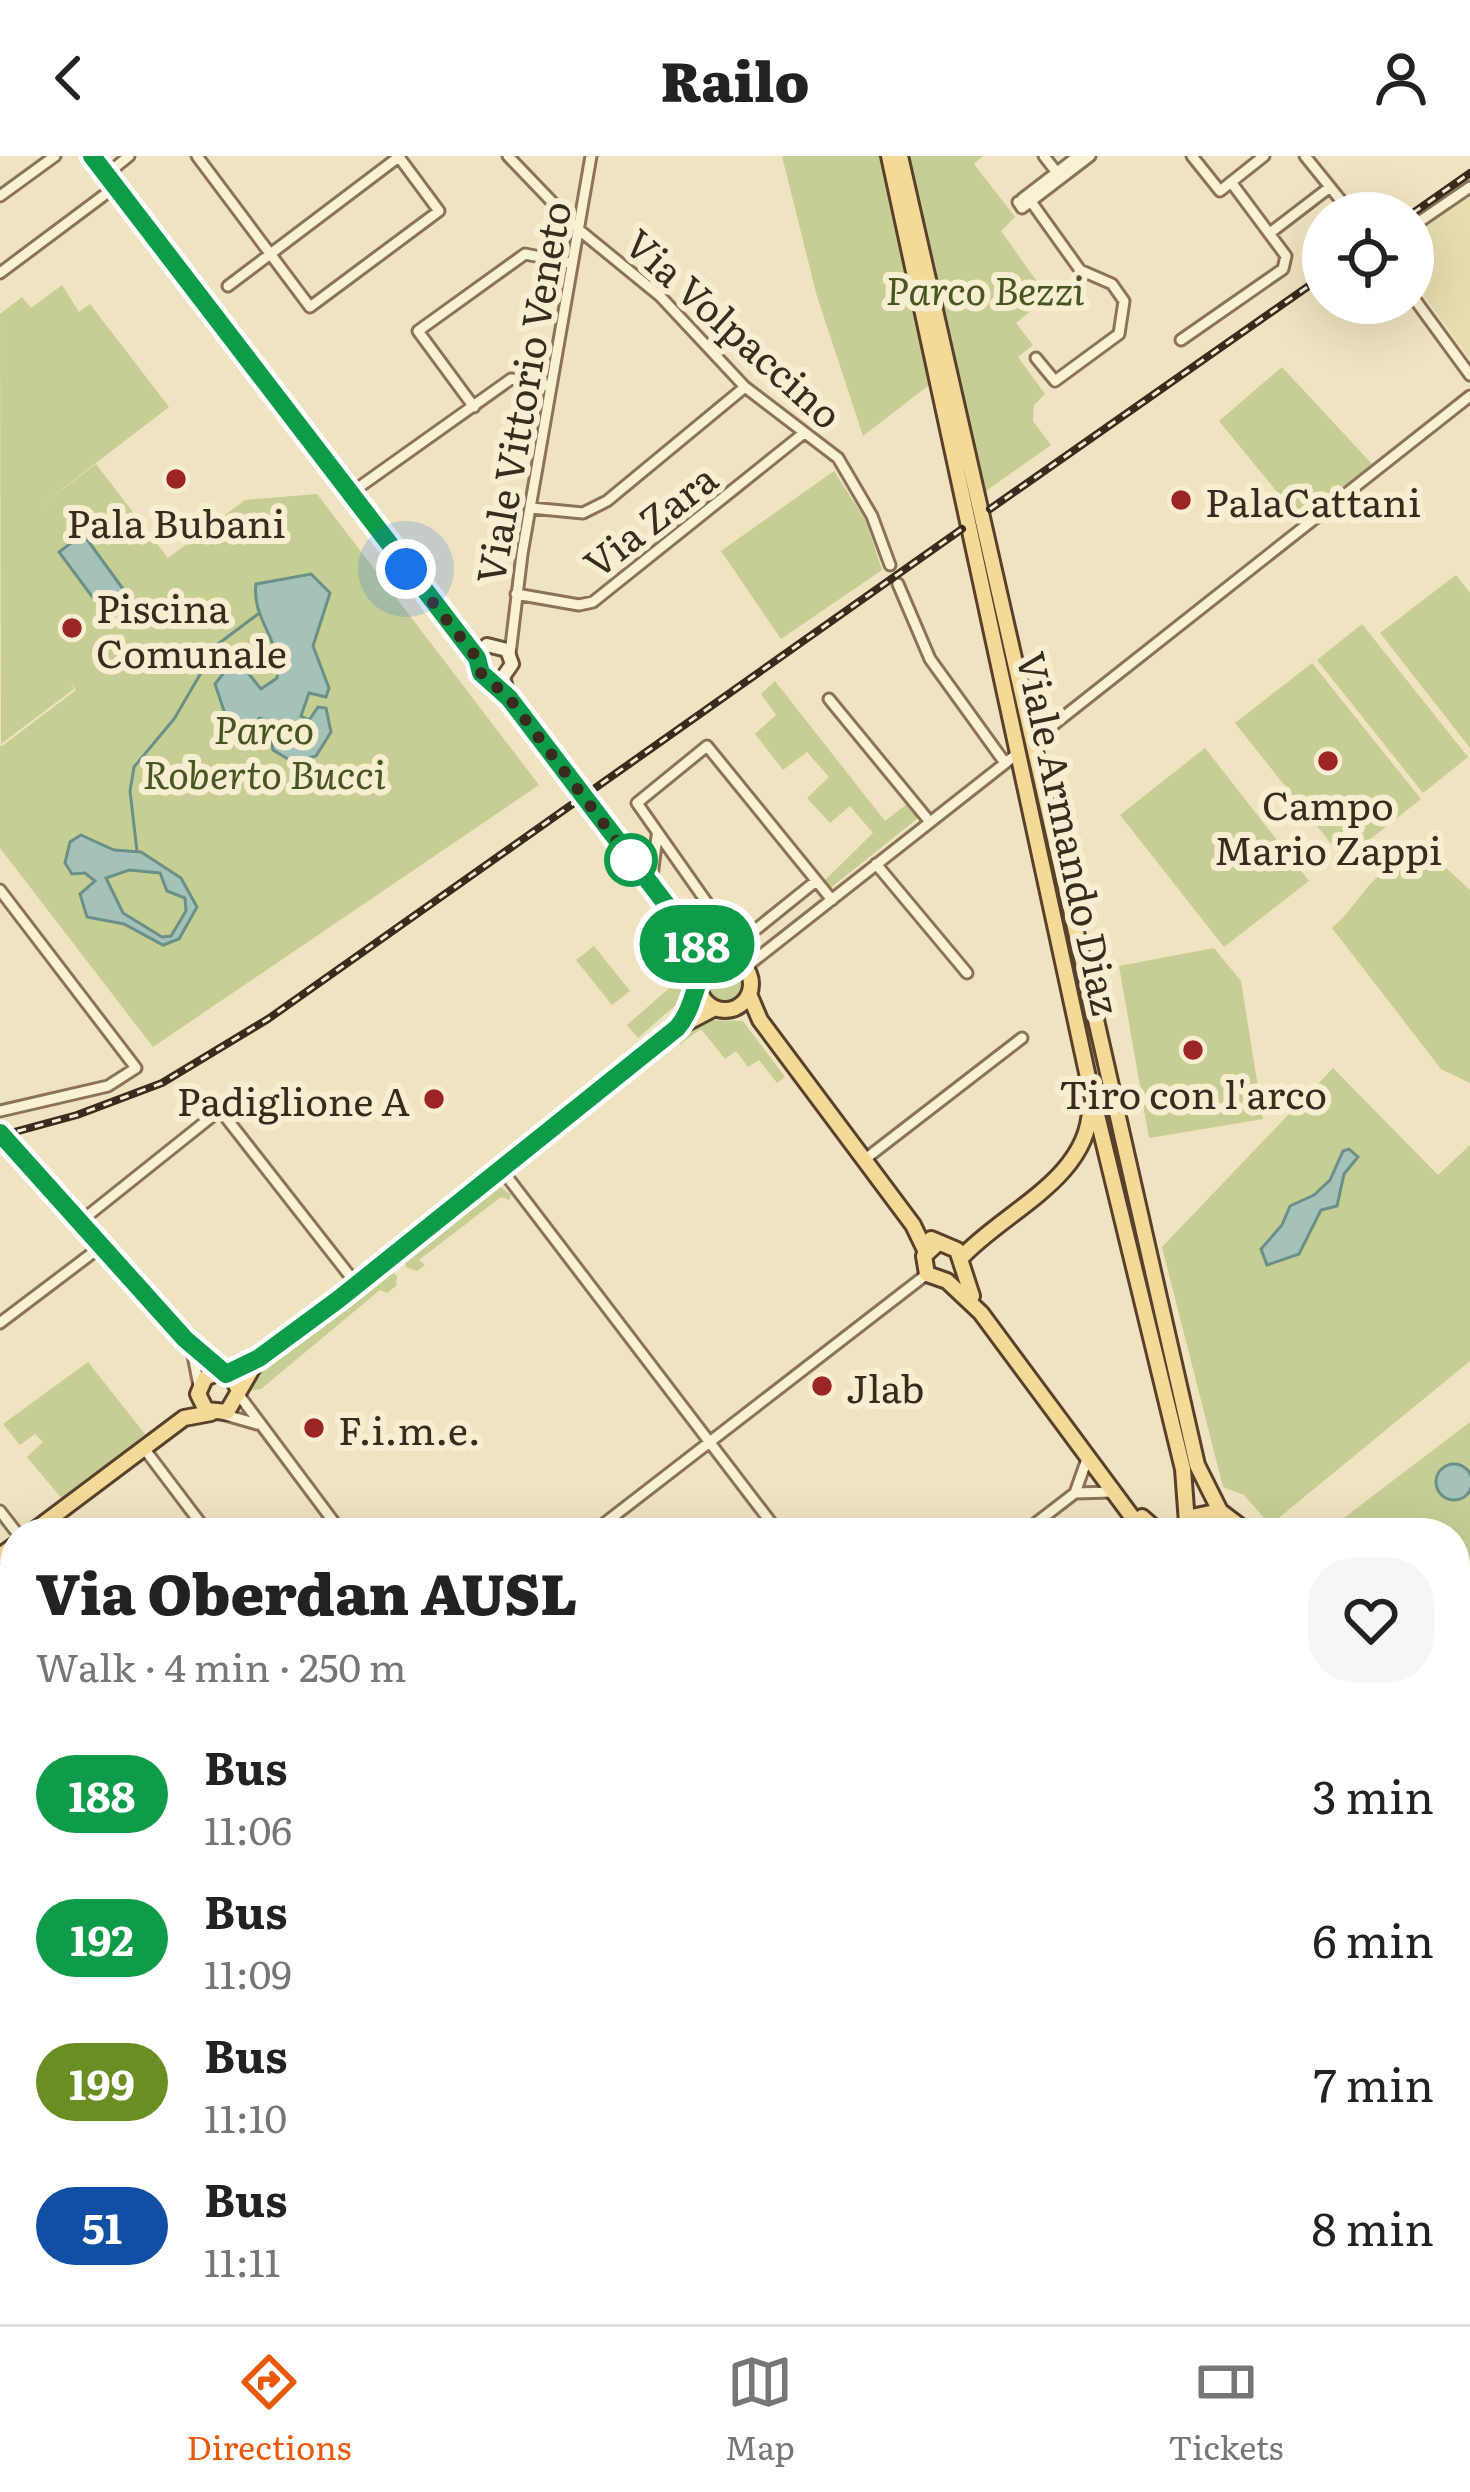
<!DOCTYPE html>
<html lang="en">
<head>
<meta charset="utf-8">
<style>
  :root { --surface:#fff; --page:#f6f6f6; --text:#222; --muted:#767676; --line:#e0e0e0; --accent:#ea580c }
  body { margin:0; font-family:Literata,serif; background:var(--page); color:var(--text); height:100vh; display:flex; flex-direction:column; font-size:45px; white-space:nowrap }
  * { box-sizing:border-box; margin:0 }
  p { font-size:39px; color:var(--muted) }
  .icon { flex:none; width:66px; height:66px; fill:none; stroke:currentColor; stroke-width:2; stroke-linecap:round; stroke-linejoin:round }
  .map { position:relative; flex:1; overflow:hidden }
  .panel { position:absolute; left:0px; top:1362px; width:1470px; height:807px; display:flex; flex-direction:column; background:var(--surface); border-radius:48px 48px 0 0; box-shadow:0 12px 48px #0002 }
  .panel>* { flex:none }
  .badge { padding:0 24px; border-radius:39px; font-size:42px; line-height:78px }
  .controls { position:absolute; left:1302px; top:36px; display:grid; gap:24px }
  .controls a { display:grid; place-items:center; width:132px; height:132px; border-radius:50%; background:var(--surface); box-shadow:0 12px 48px #0002; font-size:60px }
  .you { position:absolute; width:60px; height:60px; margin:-30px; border:9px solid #fff; border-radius:50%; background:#1a73e8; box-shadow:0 0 0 18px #1a73e833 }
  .map>.badge { position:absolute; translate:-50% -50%; box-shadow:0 0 0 6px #fff }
  .round { display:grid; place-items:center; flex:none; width:126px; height:126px; border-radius:48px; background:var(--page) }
  .head { display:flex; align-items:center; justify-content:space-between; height:204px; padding:0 36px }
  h1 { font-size:57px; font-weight:800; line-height:90px }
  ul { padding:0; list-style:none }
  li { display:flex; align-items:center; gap:36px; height:144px; padding:0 36px }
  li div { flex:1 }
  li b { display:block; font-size:45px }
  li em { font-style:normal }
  li .badge { min-width:132px; font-weight:700; text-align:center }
  header { display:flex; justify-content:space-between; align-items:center; height:156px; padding:0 36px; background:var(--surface); font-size:54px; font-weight:800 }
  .tab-bar { display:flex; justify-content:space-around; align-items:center; height:168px; border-top:3px solid var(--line); background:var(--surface); font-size:33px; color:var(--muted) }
  .tab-bar a { display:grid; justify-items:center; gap:6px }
  .tab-bar .selected { color:var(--accent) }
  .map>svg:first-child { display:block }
  .farmland { fill:#e6deae }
  .green { fill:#c6ce94 }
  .water { fill:#a4c2ba; stroke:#6a9088; stroke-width:3; fill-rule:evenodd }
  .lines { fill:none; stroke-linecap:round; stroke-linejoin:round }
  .stream { stroke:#6a9088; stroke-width:3 }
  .minor-casing { stroke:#8a7358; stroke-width:15 }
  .secondary-casing { stroke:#6c543b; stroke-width:18 }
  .primary-casing { stroke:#57412c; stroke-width:20 }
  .minor { stroke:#faf0d4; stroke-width:9 }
  .secondary { stroke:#faf0d4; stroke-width:12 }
  .primary { stroke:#f5d997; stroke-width:14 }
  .rail-casing { stroke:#392b1d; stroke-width:8 }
  .rail { stroke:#f7edd1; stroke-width:3; stroke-dasharray:9; stroke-linecap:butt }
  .line-casing { stroke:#fff; stroke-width:27 }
  .line { stroke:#0e9c4a; stroke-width:18 }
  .walk { stroke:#392b1d; stroke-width:12; stroke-dasharray:0 21.6 }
  .poi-dot { fill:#9c2625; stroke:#f7edd1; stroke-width:4.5 }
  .stop-dot { fill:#fff; stroke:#0e9c4a; stroke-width:6 }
  .labels { text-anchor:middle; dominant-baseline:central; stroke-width:12; stroke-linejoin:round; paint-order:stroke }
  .park-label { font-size:39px; font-style:italic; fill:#485622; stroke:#f7edd1 }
  .street-label { font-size:39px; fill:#392b1d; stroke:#f7edd1 }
  .poi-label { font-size:39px; fill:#392b1d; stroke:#f7edd1; text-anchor:start }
</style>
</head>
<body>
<header><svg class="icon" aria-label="back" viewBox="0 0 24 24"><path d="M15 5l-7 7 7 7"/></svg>Railo<svg class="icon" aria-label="person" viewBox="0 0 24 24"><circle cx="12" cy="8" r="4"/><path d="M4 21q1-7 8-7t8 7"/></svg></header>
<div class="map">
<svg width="1470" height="2168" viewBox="0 0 1470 2168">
  <rect width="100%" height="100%" fill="#f0e3c1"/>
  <path class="farmland" d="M1470 40V203L1413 124V79Z"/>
  <path class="green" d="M782 0H882L933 226 863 280 816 137Z
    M909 0H983L974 8 1015 61 1001 75 1048 141 1016 167 1033 189 1018 201 1045 238 1034 249 1033 265 1051 289 983 337Z
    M62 129 79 156 90 148 169 251 36 353 96 308 168 402 245 344 317 338 539 629 153 891 0 692V589L2 590 76 534 69 526 74 533 1 588 0 158 22 141 31 152Z
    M1282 211 1372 308 1300 364 1219 265Z
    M834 315 866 365 882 414 781 483 721 395Z
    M1456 419 1470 437V592L1380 477Z
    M1362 468 1468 601 1423 637 1317 504Z
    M1312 507 1421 643 1344 704 1235 567Z
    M775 525 885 665 907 648 918 662 828 734 822 727 873 677 850 650 830 667 807 642 829 621 807 596 783 614 755 578 776 559 761 538Z
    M1205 592 1309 725 1224 791 1120 659Z
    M1416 703 1443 709 1470 734V927L1441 913 1332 772C1364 745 1368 712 1416 703Z
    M594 790 630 835 612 849 576 804Z
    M1214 792 1241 825 1263 963 1149 982 1119 810Z
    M706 828a19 19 0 1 1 38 0a19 19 0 1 1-38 0Z
    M683 820 685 841 638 882 627 869Z
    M711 864 743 865 785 921 777 927 759 904 748 911 736 895 725 903 701 873 680 888 676 881 693 867Z
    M1333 912 1438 1019 1470 989V1205L1270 1369 1244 1339 1223 1331 1162 1091Z
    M498 1029 511 1039 509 1044 501 1041 419 1104 425 1109 417 1115 406 1111 404 1101Z
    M388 1113 397 1120 396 1130 387 1137 380 1134 261 1233 247 1235 264 1208Z
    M88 1206 145 1278 63 1344 27 1301 43 1286 35 1278 20 1289 3 1268Z
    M1470 1266V1779L1455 1759V1377H1324Z
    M1357 2154H1434L1416 2168H1339Z"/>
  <path class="water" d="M83 378 126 437 102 454 59 396Z
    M311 418 330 437 313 490 329 532 326 541 309 537 301 560 309 564 318 551 326 552 331 576 316 600 293 606 273 594 268 565 260 562 244 576 230 573 215 528 230 509 245 513 261 533 277 522C284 486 251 464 256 428Z
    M81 679 114 694 141 696 181 722 197 751 179 783 163 789 124 768 87 761 80 738 95 725 85 717 72 718 65 707 70 686ZM129 714 160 717 167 735 185 742 186 755 171 780 162 781 123 757 106 722Z
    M1349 993 1358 1001 1344 1018 1337 1050 1321 1054 1299 1098 1267 1109 1261 1093 1282 1069 1290 1050 1314 1039 1330 1024 1343 995Z
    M1436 1326a18 18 0 1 1 36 0a18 18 0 1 1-36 0Z"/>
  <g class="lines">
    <path class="stream" d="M137 695 130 635 134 611 174 563 218 488 258 458"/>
    <defs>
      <path id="minor" d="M197 0 310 151 439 55 399 1
        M508 0 578 73 660 140 745 231 838 302 872 360 890 409
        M1044 0 1058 18
        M1192 0 1220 35 1264 0
        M1305 0 1351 57
        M107 18 129 0
        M0 40 55 0
        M1027 40 1080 114 1112 128 1124 145 1119 178 1055 225 1036 202
        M1022 43 1078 0
        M1018 46 1022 52 1090 0
        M1413 70 1470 31
        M1270 77 1330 31
        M0 117 111 34
        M228 130 400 0
        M1413 141 1470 219
        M1181 184 1283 113 1286 100 1231 26
        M474 251 418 175 525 98 571 107
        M348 339 511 223 551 230
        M531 352 583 357 607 345 745 231
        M898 428 930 503 1005 607
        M516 438 579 449 593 446 804 277
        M510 498 522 398 591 0
        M829 543 930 666
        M1043 577 1470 240
        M876 708 967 817
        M816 725 744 783 731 781 637 647 707 590 832 744
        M651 729 657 680
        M0 734 136 912 108 930 0 955
        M746 811 1013 601
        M0 976 187 1184 224 1217
        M864 1004 1022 882
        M502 1014 779 1377
        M81 1065 220 954 357 1129
        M0 1167 103 1089
        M192 1194 199 1230
        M239 1239 342 1377
        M222 1258 257 1268
        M143 1291 208 1377
        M1075 1337 1113 1336
        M0 1355 17 1377
        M592 1377 927 1118
        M1023 1377 1075 1337 1087 1303
        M2 1398 15 1415
        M0 1621 15 1610
        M0 1629 15 1649
        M0 1955 15 1943
        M1455 2079 1470 2099
        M1455 2153 1470 2142
        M447 2154 457 2168
        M530 2154 541 2168
        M941 2154 952 2168
        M208 2168 227 2154
        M713 2168 730 2154
        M1219 2168 1237 2154
        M1436 2168 1454 2154"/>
      <path id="secondary" d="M92 0 477 502 481 517 509 542 710 806
        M477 502 487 489 507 494 512 508 503 521 508 539"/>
      <path id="primary" d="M889 0 1089 926 1183 1313 1187 1367
        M900 0 1197 1309 1220 1355
        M699 828a26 26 0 1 1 52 0a26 26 0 1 1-52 0Z
        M749 838 760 864 913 1069 926 1096
        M931 1083 957 1094 972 1140
        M937 1088 924 1100 927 1118 947 1125 981 1157 1144 1377
        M961 1102C1003 1056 1088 1023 1090 953
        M226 1218 259 1202 339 1143 677 872 715 852
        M239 1234 232 1222 219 1216 205 1222 198 1238 206 1254 227 1256 256 1206
        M1142 1361 1158 1375 1179 1377
        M1184 1371 1196 1360 1220 1355 1249 1377
        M31 1377 184 1262 211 1257
        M0 1400 15 1389
        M1455 1774 1470 1795"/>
    </defs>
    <use href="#minor" class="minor-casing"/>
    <use href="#secondary" class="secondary-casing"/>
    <use href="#primary" class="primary-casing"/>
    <use href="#minor" class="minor"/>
    <use href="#secondary" class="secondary"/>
    <use href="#primary" class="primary"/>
    <defs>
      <path id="rail" d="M1413 57 1470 17
        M990 353 1323 120
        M0 980 77 959 162 927 268 863 962 373
        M0 1662 15 1681
        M373 2154 384 2168"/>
    </defs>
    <use href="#rail" class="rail-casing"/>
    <use href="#rail" class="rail"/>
  </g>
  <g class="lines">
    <defs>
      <path id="line" d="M0 977 185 1183 226 1218 259 1202 339 1143 677 872C696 850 693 824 710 806L509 542 481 517 477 502 92 0"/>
    </defs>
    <use href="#line" class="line-casing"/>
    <use href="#line" class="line"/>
    <path class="walk" d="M406 413 477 502 481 517 509 542 631 704"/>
  </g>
  <g class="poi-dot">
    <circle cx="176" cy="323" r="12"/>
    <circle cx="1181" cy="344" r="12"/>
    <circle cx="72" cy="472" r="12"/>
    <circle cx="1328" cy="605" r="12"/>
    <circle cx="1193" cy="894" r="12"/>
    <circle cx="434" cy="943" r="12"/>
    <circle cx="822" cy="1230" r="12"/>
    <circle cx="314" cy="1272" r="12"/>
  </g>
  <circle class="stop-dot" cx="631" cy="704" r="24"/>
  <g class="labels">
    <g class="park-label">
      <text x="985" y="132">Parco Bezzi</text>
      <text x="264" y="571">Parco<tspan x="264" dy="45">Roberto Bucci</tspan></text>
    </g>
    <g class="street-label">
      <text transform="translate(735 171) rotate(42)">Via Volpaccino</text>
      <text transform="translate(521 236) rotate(-80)">Viale Vittorio Veneto</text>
      <text transform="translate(649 363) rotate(-38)">Via Zara</text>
      <text transform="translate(1071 677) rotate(78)">Viale Armando Diaz</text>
    </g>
    <g class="poi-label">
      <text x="1205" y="344">PalaCattani</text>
      <text x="176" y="365" text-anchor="middle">Pala Bubani</text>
      <text x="96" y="450">Piscina<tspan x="96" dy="45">Comunale</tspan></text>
      <text x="1328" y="647" text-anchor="middle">Campo<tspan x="1328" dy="45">Mario Zappi</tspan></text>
      <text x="1193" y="936" text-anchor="middle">Tiro con l'arco</text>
      <text x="410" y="943" text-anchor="end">Padiglione A</text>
      <text x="846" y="1230">Jlab</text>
      <text x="338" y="1272">F.i.m.e.</text>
    </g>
  </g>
</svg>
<div class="controls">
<a><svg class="icon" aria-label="locate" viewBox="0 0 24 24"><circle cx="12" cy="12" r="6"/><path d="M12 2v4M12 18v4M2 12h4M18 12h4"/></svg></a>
</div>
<div class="you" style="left:406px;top:413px"></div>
<b class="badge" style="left:697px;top:788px;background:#0e9c4a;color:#fff">188</b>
<section class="panel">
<div class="head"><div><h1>Via Oberdan AUSL</h1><p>Walk · 4 min · 250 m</p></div><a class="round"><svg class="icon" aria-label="heart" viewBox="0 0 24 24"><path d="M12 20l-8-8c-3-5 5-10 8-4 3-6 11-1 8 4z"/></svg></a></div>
<ul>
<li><span class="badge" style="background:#0e9c4a;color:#fff">188</span><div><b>Bus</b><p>11:06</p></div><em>3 min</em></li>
<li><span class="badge" style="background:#0e9c4a;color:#fff">192</span><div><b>Bus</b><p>11:09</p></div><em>6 min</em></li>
<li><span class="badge" style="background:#6b8e23;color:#fff">199</span><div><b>Bus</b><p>11:10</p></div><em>7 min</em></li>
<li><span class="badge" style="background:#114fa4;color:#fff">51</span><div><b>Bus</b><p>11:11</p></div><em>8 min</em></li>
</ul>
</section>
</div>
<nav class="tab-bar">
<a class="selected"><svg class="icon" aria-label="directions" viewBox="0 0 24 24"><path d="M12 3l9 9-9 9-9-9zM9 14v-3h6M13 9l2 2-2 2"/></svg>Directions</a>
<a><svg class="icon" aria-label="map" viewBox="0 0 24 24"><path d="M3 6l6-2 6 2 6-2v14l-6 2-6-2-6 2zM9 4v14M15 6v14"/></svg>Map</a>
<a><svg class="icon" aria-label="tickets" viewBox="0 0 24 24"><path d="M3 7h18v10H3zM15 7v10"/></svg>Tickets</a>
</nav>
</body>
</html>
